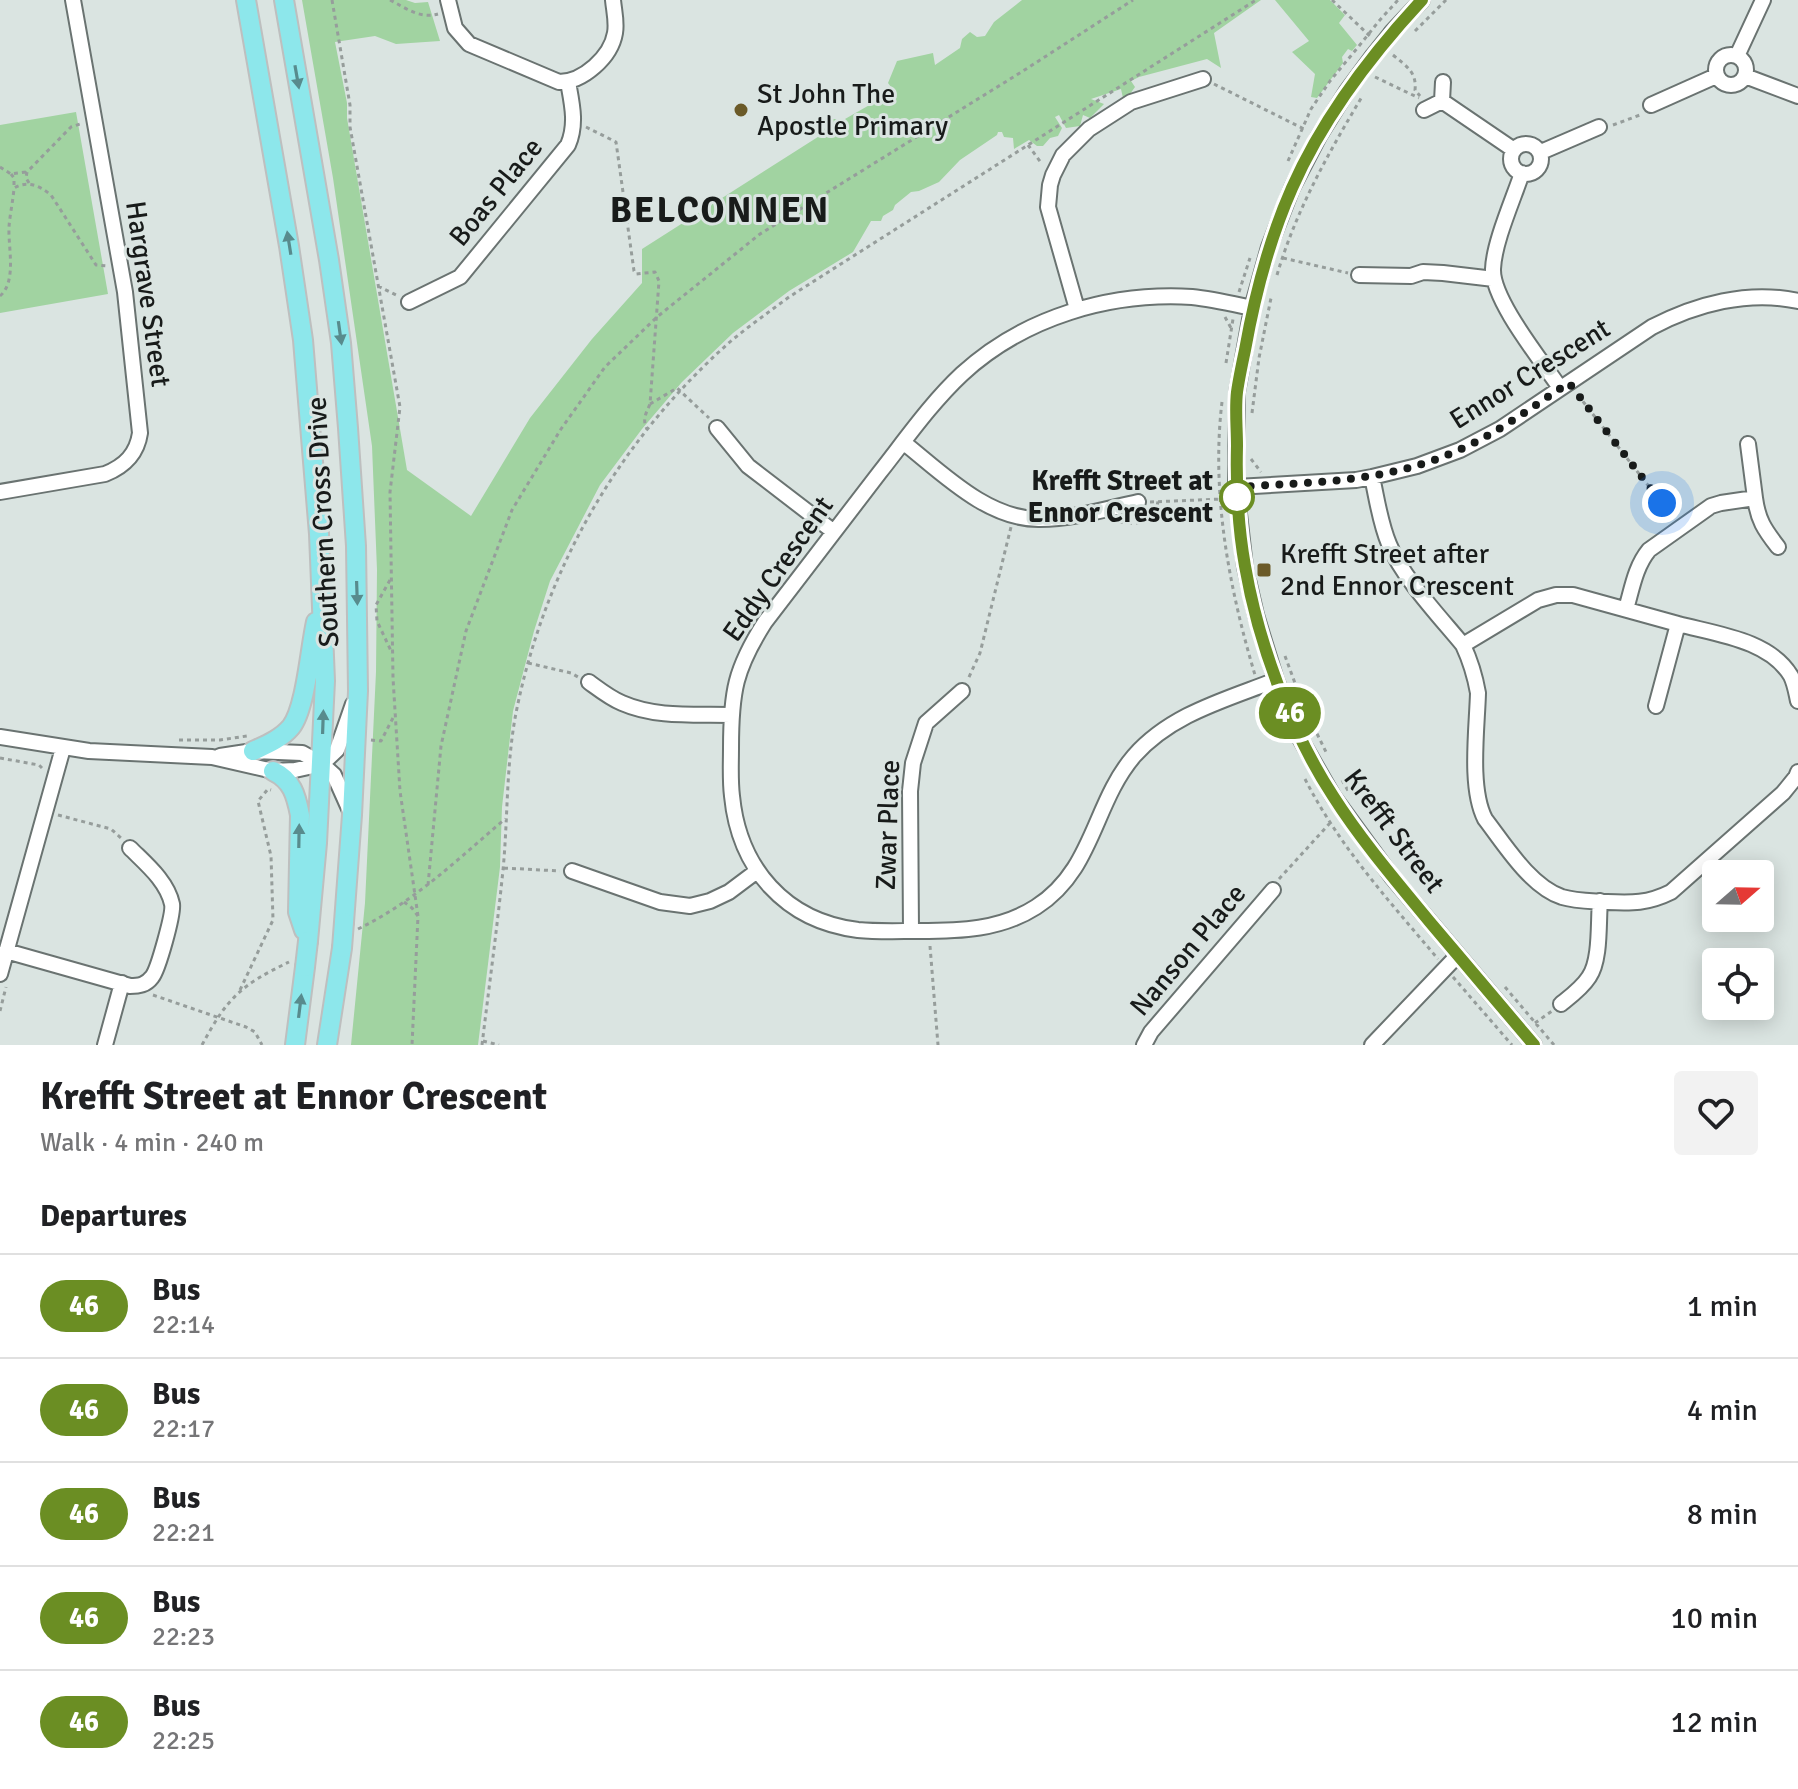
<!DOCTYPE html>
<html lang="en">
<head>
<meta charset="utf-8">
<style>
  :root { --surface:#fff; --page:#f2f2f2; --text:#202124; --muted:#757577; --line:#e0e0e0 }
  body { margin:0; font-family:Signika,sans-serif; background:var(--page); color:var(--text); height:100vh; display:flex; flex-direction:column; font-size:30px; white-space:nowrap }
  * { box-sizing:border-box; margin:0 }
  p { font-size:26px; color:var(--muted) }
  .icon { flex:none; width:44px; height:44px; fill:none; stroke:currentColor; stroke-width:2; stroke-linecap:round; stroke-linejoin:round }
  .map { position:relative; height:1045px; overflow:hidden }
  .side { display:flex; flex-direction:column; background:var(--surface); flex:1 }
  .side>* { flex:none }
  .badge { padding:0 16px; border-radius:26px; font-size:28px; line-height:52px }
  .needle { width:52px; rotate:70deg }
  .controls { position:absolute; left:1702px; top:860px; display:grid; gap:16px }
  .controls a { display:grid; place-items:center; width:72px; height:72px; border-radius:8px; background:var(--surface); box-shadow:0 4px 20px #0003; font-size:40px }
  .you { position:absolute; width:40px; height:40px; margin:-20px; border:6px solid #fff; border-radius:50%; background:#1a73e8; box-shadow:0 0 0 12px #1a73e833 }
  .map>.badge { position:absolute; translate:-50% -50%; box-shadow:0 0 0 4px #fff }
  h2 { padding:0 40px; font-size:30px; line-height:72px }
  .round { display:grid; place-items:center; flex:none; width:84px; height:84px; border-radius:8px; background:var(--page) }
  .overview { display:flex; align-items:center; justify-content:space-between; height:136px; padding:0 40px }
  h1 { font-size:38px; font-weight:700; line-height:60px }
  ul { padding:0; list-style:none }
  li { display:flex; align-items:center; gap:24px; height:104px; padding:0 40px; border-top:2px solid var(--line) }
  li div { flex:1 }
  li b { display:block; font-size:30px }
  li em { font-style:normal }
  li .badge { min-width:88px; font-weight:700; text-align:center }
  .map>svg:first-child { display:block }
  .green { fill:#a1d3a1 }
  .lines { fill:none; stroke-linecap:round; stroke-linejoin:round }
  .minor-casing { stroke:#6a7371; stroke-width:18 }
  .major-casing { stroke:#bebfbf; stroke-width:22 }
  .path { stroke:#969d9b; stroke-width:3; stroke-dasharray:4 4; stroke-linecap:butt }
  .minor { stroke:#fff; stroke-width:14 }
  .major { stroke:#8de7eb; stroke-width:18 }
  .minor-bridge-casing { stroke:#6a7371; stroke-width:18; stroke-linecap:butt }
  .major-bridge-casing { stroke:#bebfbf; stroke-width:22; stroke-linecap:butt }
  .path-bridge { stroke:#969d9b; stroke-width:3; stroke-dasharray:4 4; stroke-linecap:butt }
  .minor-bridge { stroke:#fff; stroke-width:14 }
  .major-bridge { stroke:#8de7eb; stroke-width:18 }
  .oneway { fill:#588b8d }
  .line-casing { stroke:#fff; stroke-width:18 }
  .line { stroke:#6b8e23; stroke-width:12 }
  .walk { stroke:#181b1a; stroke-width:8; stroke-dasharray:0 14.4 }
  .poi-dot { fill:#6b5a28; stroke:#dae4e1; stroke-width:3 }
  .stop-dot { fill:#fff; stroke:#6b8e23; stroke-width:4 }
  .labels { text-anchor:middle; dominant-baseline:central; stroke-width:6; stroke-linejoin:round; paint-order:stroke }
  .poi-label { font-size:28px; fill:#181b1a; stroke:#dae4e1; text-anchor:start }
  .street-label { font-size:28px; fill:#181b1a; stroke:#dae4e1 }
  .stop-label { font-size:28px; font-weight:bold; fill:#181b1a; stroke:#dae4e1; text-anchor:end }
  .district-label { font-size:36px; font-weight:bold; letter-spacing:2px; fill:#181b1a; stroke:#dae4e1 }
</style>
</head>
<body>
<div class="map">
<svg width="1798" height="1045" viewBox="0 0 1798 1045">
  <rect width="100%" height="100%" fill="#dae4e1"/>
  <path class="green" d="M302 0H406L415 3 428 2 440 41 396 44 375 36 335 42 347 103V118L407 470 471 516 530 418 592 339 642 283V249L821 135 830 119H845L894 91 888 83 897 61 933 53 935 65 960 48 962 39 970 32 977 37 985 36 994 22 1022 0H1261L1214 33 1221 68 1207 59 1139 77 1131 81 1135 87 1130 94 1123 98 1121 89 1091 99 1104 104 1090 118 1083 115 1080 126 1066 128 1059 115 1055 117 1062 128 1058 136 1050 138 1043 146H1037L1029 140 1014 149 1013 138 1004 137 1002 132H998L997 135 960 160 939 182 919 191 911 192 895 205 893 210 883 216 881 221H871L853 252 789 291 733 333 682 382 642 429 600 485 550 581 534 631 513 711 502 807 500 867 478 1045H351L365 903 376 672 377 570 372 446 333 178Z
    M1275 0H1330L1345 15 1339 23 1357 45 1352 51 1348 49 1342 57 1343 63 1317 98 1311 97 1315 74 1292 52 1309 41Z
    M76 112 108 294 0 313V125Z"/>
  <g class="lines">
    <defs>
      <path id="minor" d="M448 0 455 28 469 44 559 82C583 82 611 57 615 33 617 22 614 11 613 0
        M1392 32 1422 0
        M1716 70a15 15 0 1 1 30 0a15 15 0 1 1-30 0Z
        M1737 56 1763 0
        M1372 57 1347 91 1319 136 1292 188 1269 247 1252 308 1237 392 1236 487 1245 567 1256 615 1276 680 1301 740 1333 796 1392 877 1534 1045
        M1745 76 1798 96
        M1442 101 1514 150
        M1651 105 1716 76
        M1424 110 1442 101 1443 82
        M1511 159a15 15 0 1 1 30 0a15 15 0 1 1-30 0Z
        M1541 152 1599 127
        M1522 173C1513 200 1494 242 1493 269 1492 300 1542 361 1560 388
        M1359 275 1411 276 1423 272 1443 273 1494 279
        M409 302 460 277 568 145C577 124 572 104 568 82
        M1252 308C1233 304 1212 299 1192 297 1110 292 1024 317 962 374 931 403 906 439 880 472 842 522 803 572 765 622 735 669 731 692 731 748 731 764 730 780 732 796 739 868 785 921 858 930 878 932 899 931 919 931 960 931 1000 930 1036 907 1094 870 1093 804 1134 756 1171 714 1225 700 1276 680
        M1077 309 1048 207 1050 185 1053 175 1063 155 1089 129 1131 102 1203 79
        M717 428 748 466 834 532
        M903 442C942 473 988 520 1040 519 1073 519 1106 509 1138 502
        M1372 477C1377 499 1380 523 1389 544 1402 577 1440 617 1463 645 1470 660 1475 676 1478 693 1477 729 1469 788 1485 819 1505 845 1530 886 1562 897 1575 901 1591 901 1605 902 1631 903 1647 904 1671 892L1783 793 1796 777 1798 772
        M1236 487 1356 480 1372 477 1417 466 1460 450 1500 429 1652 327C1696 304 1748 290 1798 301
        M0 492 105 474C125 466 137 454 140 433L125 292 73 0
        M1755 498C1758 520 1764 529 1778 547
        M1626 609C1632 589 1635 567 1649 550L1711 506 1721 503 1755 498 1748 444
        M1678 624C1716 634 1770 640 1791 676 1795 684 1796 692 1798 701
        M1463 645 1538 600 1556 595H1573L1678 624 1656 706
        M589 682C600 690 610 698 622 703 656 718 695 714 731 715
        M0 737 89 751 212 757 273 771 295 770 322 764 337 750 353 704
        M220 756 253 751 302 753 322 764 334 775 351 813
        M572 871 660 902 690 906 710 901 729 892 757 871
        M911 931 910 791 913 763 926 723 962 691
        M6 951 130 986C139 986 146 985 152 977 158 970 174 913 172 904 167 881 146 864 130 848
        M0 974 63 748
        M1561 1004C1571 996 1582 988 1589 977 1601 960 1598 922 1600 901
        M105 1045 122 983
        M1144 1045 1151 1032 1273 890
        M1372 1045 1458 955"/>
      <path id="major" d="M246 0 289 246 303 340 319 534 325 681 317 843 308 941
        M284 0 329 260 341 343 348 428 356 546 358 691 352 815 344 922
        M253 751C266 745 281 739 291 727 306 708 310 648 316 622
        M273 771C292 780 296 795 300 815L298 912 304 930
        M295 1045 305 967
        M327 1045 342 948"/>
    </defs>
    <use href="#minor" class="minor-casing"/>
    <use href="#major" class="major-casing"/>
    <path class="path" d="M332 0 350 105V127L400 407 390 492 393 678 400 791 418 916
      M390 0C406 8 419 19 438 14
      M1332 0 1372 38
      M1379 21 1398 0
      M1415 31 1446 0
      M1393 55C1406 66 1417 72 1415 90L1420 96
      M1375 77 1419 98
      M1214 84 1304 129
      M1613 125 1640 115
      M586 127 616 142 634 271 636 274 655 272 659 281 650 404C646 413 642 420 647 429
      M1028 145 1042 164
      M1288 161 1311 109 1330 81 1359 46
      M0 167 11 174 26 172
      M11 174 14 178V188C28 180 40 186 51 195L96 265 108 266
      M29 183 26 178 27 172 71 127 83 123
      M1283 258 1348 273
      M1277 275C1296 210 1329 152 1363 95
      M378 286 396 295
      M1239 292 1250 258
      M0 296C17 281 8 248 9 227 10 214 13 201 14 188
      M1225 317 1231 328
      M1226 363 1233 319
      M1578 395 1671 515
      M1222 402C1211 493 1229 588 1255 675
      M650 404 677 388 709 418
      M1252 413 1259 358 1271 298
      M1251 459 1261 472
      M1150 502 1221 499
      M1120 522C1133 524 1143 524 1155 517L1158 501
      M390 580 376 605 377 621 392 653
      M1285 656 1299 694
      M528 663 571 673 578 677
      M969 677 980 653 1011 527
      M1266 700 1277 722
      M1303 705 1326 752
      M179 740H220L247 736
      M371 740 381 741 395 714
      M0 758 39 765 42 768
      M1305 779C1339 846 1390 902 1438 959
      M1342 780 1350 794
      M58 815 111 829 121 838
      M504 868 560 871
      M1279 879 1330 823
      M428 885 441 746 466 631 512 510 561 429 605 367 657 317 760 234 1023 71 1133 0
      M404 902 412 908 418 916 412 1045
      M358 929C414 902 458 859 505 819
      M930 946 938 1045
      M1453 977 1512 1045
      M1505 987 1554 1045
      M240 990 273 920 271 856 258 801 268 789 271 790
      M153 995 246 1027 255 1032 262 1045
      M0 1011 6 987
      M1535 1023 1552 1011
      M483 1041 499 1045
      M202 1045C227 998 241 985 289 962
      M482 1045C489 987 497 929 503 870 508 818 506 765 516 713 545 568 620 439 731 341 749 326 769 312 789 297L1256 0"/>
    <use href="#minor" class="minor"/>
    <use href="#major" class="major"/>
    <defs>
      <path id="minor-bridge" d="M1372 57 1392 32"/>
      <path id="major-bridge" d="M342 948 344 922
        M305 967 308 941"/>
    </defs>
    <use href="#minor-bridge" class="minor-bridge-casing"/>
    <use href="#major-bridge" class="major-bridge-casing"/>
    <path class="path-bridge" d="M1359 46 1379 21"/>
    <use href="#minor-bridge" class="minor-bridge"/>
    <use href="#major-bridge" class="major-bridge"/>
  </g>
  <defs><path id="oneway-solid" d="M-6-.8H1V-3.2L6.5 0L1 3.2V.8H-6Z" transform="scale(2)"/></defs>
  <g class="oneway">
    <use href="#oneway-solid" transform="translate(297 77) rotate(80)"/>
    <use href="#oneway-solid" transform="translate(289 243) rotate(-99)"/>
    <use href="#oneway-solid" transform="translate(340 333) rotate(82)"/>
    <use href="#oneway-solid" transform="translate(357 593) rotate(88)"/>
    <use href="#oneway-solid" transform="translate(323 722) rotate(-88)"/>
    <use href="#oneway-solid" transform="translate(299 836) rotate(-89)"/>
    <use href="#oneway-solid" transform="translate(300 1006) rotate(-83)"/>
  </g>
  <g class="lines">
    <defs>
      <path id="line" d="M1422 0C1370 56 1323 118 1292 188 1269 240 1255 294 1245 350 1242 364 1239 378 1237 392 1235 409 1237 428 1237 446 1236 486 1238 527 1245 566 1258 642 1291 732 1333 796 1361 840 1396 881 1429 921 1464 962 1499 1004 1534 1045"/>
    </defs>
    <use href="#line" class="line-casing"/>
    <use href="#line" class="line"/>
    <path class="walk" d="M1237 497 1238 499 1236 487C1315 482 1385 483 1459 450 1498 433 1533 406 1569 383L1662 503"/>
  </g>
  <g class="poi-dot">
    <circle cx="741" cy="110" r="8"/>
    <rect x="1256" y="562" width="16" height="16" rx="4"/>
  </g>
  <circle class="stop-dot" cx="1237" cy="497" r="16"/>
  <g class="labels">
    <g class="poi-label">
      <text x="757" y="94">St John The<tspan x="757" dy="32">Apostle Primary</tspan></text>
      <text x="1280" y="554">Krefft Street after<tspan x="1280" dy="32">2nd Ennor Crescent</tspan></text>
    </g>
    <g class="street-label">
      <text transform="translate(496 192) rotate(-51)">Boas Place</text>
      <text transform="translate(148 294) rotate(82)">Hargrave Street</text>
      <text transform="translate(1530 374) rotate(-32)">Ennor Crescent</text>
      <text transform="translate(323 522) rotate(-93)">Southern Cross Drive</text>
      <text transform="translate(778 569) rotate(-55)">Eddy Crescent</text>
      <text transform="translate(888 825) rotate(-88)">Zwar Place</text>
      <text transform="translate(1394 831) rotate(53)">Krefft Street</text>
      <text transform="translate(1188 950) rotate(-50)">Nanson Place</text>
    </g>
    <g class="stop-label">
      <text x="1213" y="481">Krefft Street at<tspan x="1213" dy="32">Ennor Crescent</tspan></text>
    </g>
    <g class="district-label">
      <text x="720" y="210">BELCONNEN</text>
    </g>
  </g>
</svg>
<div class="controls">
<a><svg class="needle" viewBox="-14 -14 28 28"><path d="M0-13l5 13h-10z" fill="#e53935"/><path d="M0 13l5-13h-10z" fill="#757577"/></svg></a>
<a><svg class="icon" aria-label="locate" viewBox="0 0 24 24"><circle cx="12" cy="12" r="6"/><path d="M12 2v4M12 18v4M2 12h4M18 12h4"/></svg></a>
</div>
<div class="you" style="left:1662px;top:503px"></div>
<b class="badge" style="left:1290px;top:713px;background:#6b8e23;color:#fff">46</b>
</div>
<section class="side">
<div class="overview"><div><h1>Krefft Street at Ennor Crescent</h1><p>Walk · 4 min · 240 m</p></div><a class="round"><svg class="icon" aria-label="heart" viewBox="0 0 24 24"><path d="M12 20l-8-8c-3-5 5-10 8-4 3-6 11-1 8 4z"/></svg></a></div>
<h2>Departures</h2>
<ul>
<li><span class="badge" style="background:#6b8e23;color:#fff">46</span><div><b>Bus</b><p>22:14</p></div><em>1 min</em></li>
<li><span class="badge" style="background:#6b8e23;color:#fff">46</span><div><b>Bus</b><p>22:17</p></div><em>4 min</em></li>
<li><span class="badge" style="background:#6b8e23;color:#fff">46</span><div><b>Bus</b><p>22:21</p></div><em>8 min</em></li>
<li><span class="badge" style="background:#6b8e23;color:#fff">46</span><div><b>Bus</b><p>22:23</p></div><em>10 min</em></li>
<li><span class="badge" style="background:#6b8e23;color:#fff">46</span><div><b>Bus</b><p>22:25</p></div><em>12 min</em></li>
</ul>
</section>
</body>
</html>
